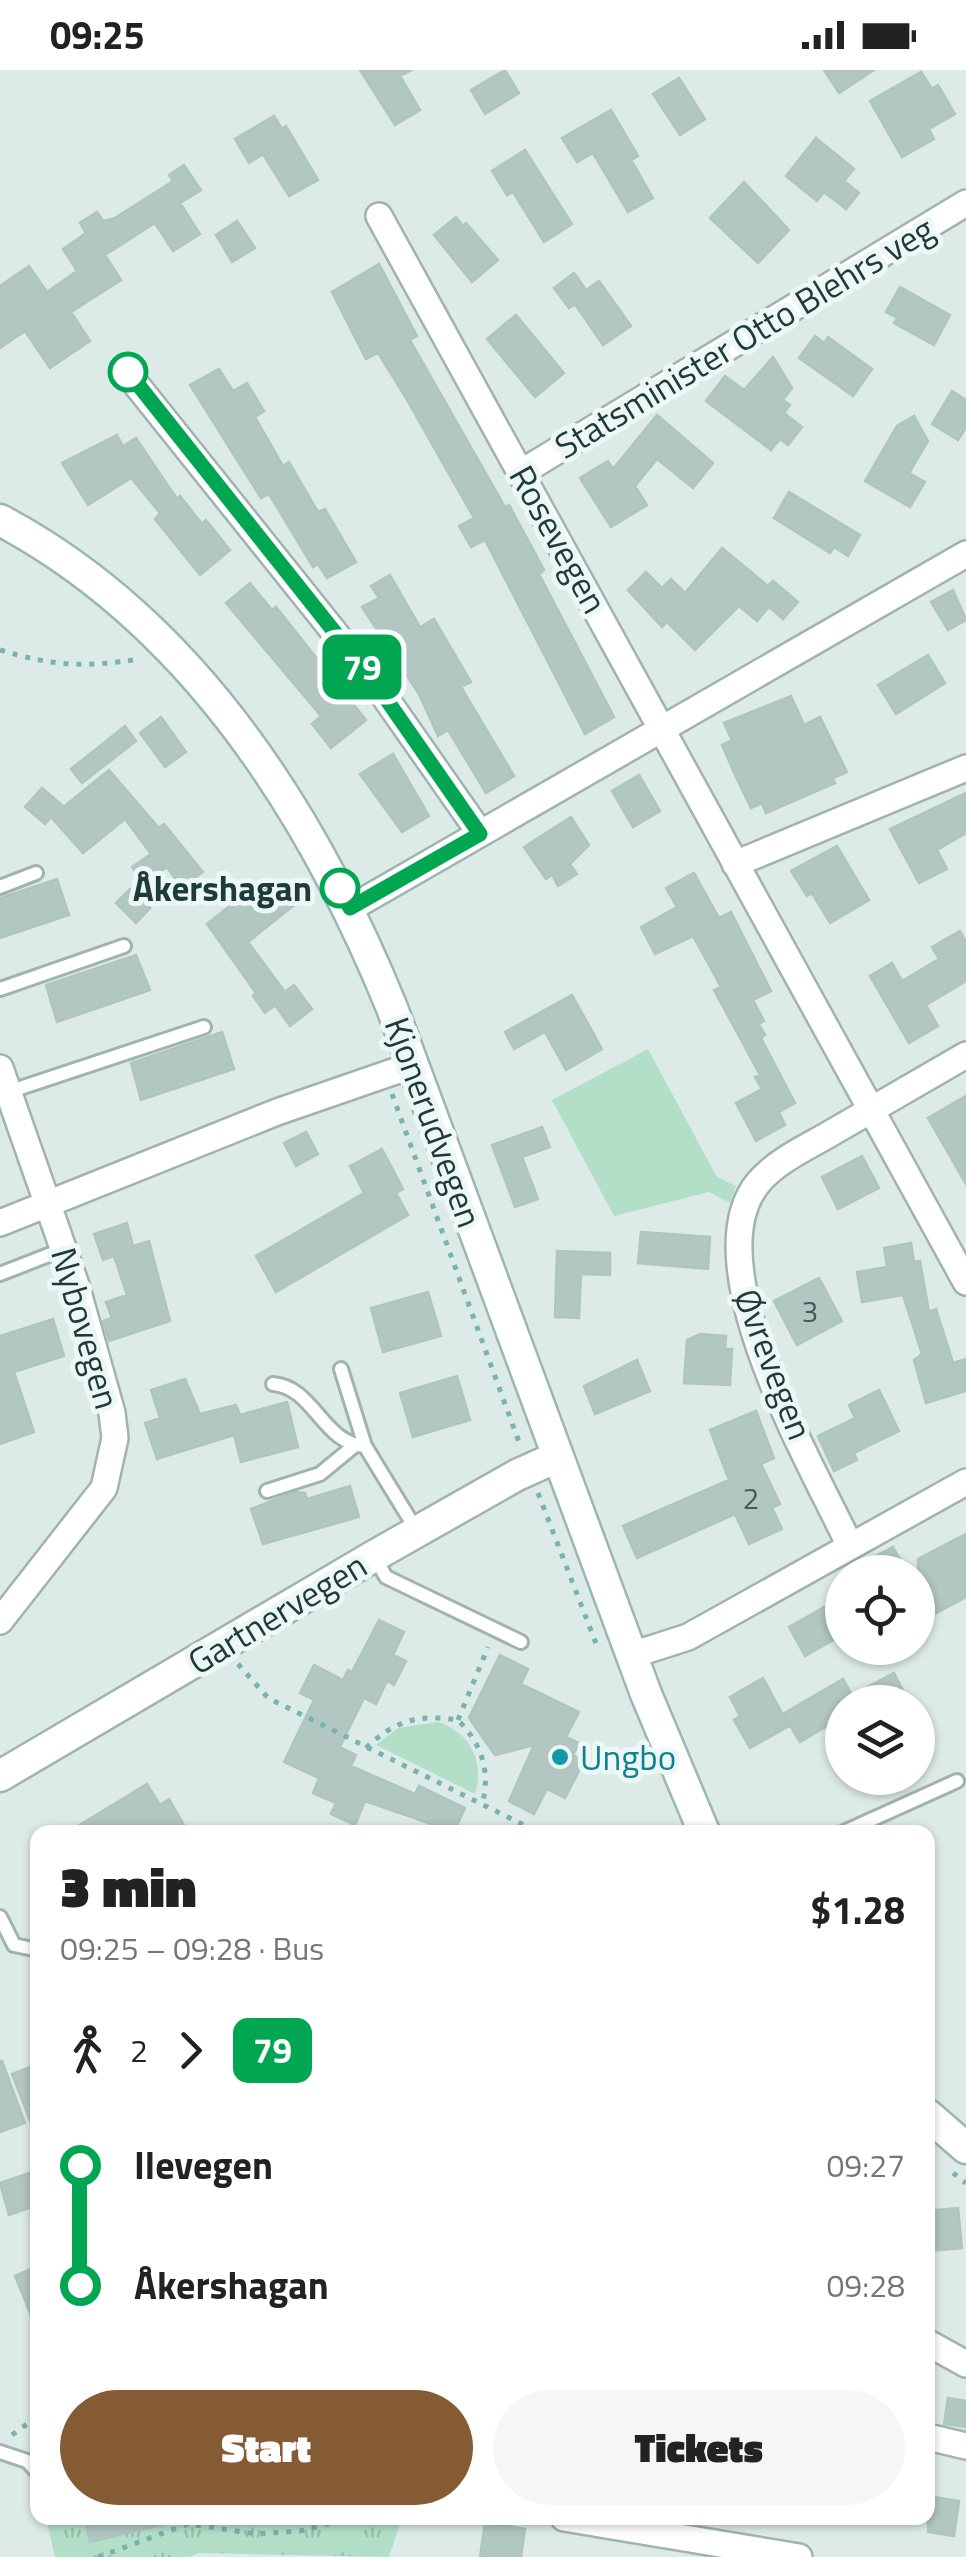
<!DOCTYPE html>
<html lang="en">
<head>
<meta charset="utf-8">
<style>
  :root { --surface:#fff; --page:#f6f6f6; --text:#222; --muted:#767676; --accent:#855b33 }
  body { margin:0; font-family:"Titillium Web",sans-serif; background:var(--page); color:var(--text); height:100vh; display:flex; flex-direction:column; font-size:38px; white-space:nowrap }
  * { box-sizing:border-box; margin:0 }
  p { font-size:32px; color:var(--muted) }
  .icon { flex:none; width:55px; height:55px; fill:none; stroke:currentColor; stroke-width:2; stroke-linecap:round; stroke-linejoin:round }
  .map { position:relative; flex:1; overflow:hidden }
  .details { position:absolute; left:30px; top:1755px; width:905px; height:700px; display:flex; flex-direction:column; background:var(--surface); border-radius:20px; box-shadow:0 2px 8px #0004 }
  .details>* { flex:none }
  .badge { padding:0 20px; border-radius:15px; font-size:35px; line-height:65px }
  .controls { position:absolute; left:825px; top:1485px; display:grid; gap:20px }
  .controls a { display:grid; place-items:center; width:110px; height:110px; border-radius:50%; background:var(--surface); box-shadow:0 2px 8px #0004; font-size:50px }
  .map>.badge { position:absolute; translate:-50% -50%; box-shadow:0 0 0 5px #fff }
  .legs { display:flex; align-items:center; gap:15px; height:110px; padding:0 30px; font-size:32px }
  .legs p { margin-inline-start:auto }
  .headline { display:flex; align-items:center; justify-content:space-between; height:170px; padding:0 30px }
  h1 { font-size:55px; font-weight:800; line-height:75px }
  .cta { display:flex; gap:20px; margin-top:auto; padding:20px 30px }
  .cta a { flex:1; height:115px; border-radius:60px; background:var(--accent); color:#fff; font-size:40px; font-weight:800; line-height:115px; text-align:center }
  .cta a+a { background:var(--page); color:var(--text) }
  ul { padding:0 30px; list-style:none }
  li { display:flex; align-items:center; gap:35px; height:120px; font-size:38px }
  li i { display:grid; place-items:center; width:15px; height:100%; margin:0 12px; background:currentColor }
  li i::after { content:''; width:25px; height:25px; margin:-12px; border:8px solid; border-radius:50%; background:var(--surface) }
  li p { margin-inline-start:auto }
  li:first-child i { background:linear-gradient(#0000 50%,currentColor 0) }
  li:last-child i { background:linear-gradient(currentColor 50%,#0000 0) }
  .status { display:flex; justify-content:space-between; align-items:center; height:70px; padding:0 50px; background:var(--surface); direction:ltr }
  .status svg { height:28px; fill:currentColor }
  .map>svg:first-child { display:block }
  .grass { fill:url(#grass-tufts) }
  .park { fill:#b3dfc9 }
  .building { fill:#b2c6c2; stroke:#afc5c1; stroke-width:2.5 }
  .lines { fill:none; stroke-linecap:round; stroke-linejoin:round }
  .service-casing { stroke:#a0b3b0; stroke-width:18 }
  .minor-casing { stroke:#a0b3b0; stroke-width:30 }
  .tertiary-casing { stroke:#a0b3b0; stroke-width:35 }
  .secondary-casing { stroke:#9bb7b4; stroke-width:35 }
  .path { stroke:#7ab2ae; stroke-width:5; stroke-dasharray:5 8; stroke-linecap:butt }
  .service { stroke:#fff; stroke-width:12 }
  .minor { stroke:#fff; stroke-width:25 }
  .tertiary { stroke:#fff; stroke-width:30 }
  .secondary { stroke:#fff; stroke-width:30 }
  .line-1-casing { stroke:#fff; stroke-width:22 }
  .line-1 { stroke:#00a651; stroke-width:15 }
  .stop-1-dot { fill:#fff; stroke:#00a651; stroke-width:5 }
  .culture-dot { fill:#0f9aa8; stroke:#edf7f5; stroke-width:4 }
  .labels { text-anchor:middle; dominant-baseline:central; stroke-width:10; stroke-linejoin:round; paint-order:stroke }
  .number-label { font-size:30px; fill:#425e5c }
  .street-label { font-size:35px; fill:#1d3b3a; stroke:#edf7f5 }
  .stop-label { font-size:35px; font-weight:bold; fill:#1d3b3a; stroke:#edf7f5; text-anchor:end }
  .culture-label { font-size:35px; fill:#0d838f; stroke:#edf7f5; text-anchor:start }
</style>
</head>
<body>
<div class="status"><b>09:25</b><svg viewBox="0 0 49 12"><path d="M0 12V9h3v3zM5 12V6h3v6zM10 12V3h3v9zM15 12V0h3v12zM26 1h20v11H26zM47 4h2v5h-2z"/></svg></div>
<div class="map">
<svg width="966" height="2487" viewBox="0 0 966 2487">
  <defs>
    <pattern id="grass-tufts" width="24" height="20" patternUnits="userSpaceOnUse" patternTransform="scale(2.5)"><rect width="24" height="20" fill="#b3dfc9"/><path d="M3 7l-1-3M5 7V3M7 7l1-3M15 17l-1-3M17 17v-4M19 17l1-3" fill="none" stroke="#9ac0ad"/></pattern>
  </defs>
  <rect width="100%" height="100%" fill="#ddebe8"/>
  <path class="grass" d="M46 2448H402L389 2487 198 2483 190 2487H55Z"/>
  <path class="park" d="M648 979 717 1107 736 1116 730 1133 709 1122 614 1146 552 1030Z
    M438 1652C470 1662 485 1692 475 1724L376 1675 398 1658Z"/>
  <path class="building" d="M360 0H412L400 6 420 40 395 55Z
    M505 0 519 23 485 44 471 20Z
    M824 0H874L839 23Z
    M921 2 932 19 938 15 955 44 929 59 934 69 902 87 870 31Z
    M679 8 705 49 680 65 653 24Z
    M611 40 638 86 631 90 653 128 628 142 593 83 577 92 562 68Z
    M274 46 282 59 286 56 318 110 289 126 263 84 249 93 235 69Z
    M816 68 854 99 844 111 859 123 846 139 824 122 817 131 786 106Z
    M525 80 572 154 544 172 513 122 507 125 492 101Z
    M184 95 201 120 180 133 200 164 173 181 155 153 105 185 121 210 71 242 90 271 50 298 25 261 0 278V216L29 196 47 222 77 201 63 179 86 163 80 153 97 142 103 151 115 148 173 111 169 105Z
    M744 112 789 160 758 193 710 148Z
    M456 147 463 156 466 153 498 190 472 212 434 165Z
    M237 151 255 178 232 192 216 165Z
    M379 194 417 266 410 270 505 437 509 435 544 500 539 504 614 647 585 664 485 470 471 477 459 456 474 448 403 323 378 283 366 289 332 222Z
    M574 203 586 220 599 211 631 256 603 275 575 234 569 238 554 218Z
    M900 217 950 245 934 275 894 253 897 248 886 242Z
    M516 245 564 303 535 327 487 269Z
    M815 266 824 273 828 267 872 299 853 326 799 288Z
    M773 287 792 318 783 330 790 335 784 343 802 357 788 375 780 369 771 380 706 331 725 306 744 320Z
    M219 299 233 321 247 313 264 341 255 347 283 396 289 392 318 442 325 439 356 492 327 508 318 494 313 497 269 424 261 428 190 315Z
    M952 321 966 330V357L958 370 932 354Z
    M657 345 713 393 693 418 657 389 635 416 647 435 611 457 580 408 608 391 613 399Z
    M914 346 928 371 909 403 925 412 910 437 865 411 897 356Z
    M117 365 123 376 136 368 177 429 180 426 202 454 206 450 230 480 200 505 155 449 160 443 131 408 88 435 62 393Z
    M789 422 860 465 848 486 834 477 830 483 774 448Z
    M722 478 768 516 773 511 798 532 783 549 769 537 757 551 739 536 695 580 667 552 662 557 628 520 646 502 662 518 671 509 685 523Z
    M390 505 420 557 434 549 471 612 461 617 514 706 486 723 448 660 438 666 419 624 362 537 379 528 371 516Z
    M250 513 272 540 276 537 366 650 331 678 312 654 321 646 226 533Z
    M953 520 966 550 948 560 931 532Z
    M928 585 945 613 896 644 878 615Z
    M791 626 804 655 820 647 847 702 833 708 835 713 766 743 762 733 751 738 736 707 722 675 732 670 724 653Z
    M161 647 186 682 165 697 140 663Z
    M125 656 136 671 82 713 71 699Z
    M393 684 429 746 402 762 360 704Z
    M109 700 159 758 164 754 203 802 181 817 167 797 144 814 132 797 151 784 125 749 83 783 51 747 45 754 25 737 42 718 62 735 51 747Z
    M639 705 660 741 633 757 612 721Z
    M966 723V763L937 780 947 799 919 813 890 759Z
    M571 747 589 775 570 794 577 804 558 816 552 805 546 809 524 777Z
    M837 776 869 830 830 853 812 823 807 826 791 801Z
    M694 803 719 848 731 842 771 921 753 930 764 951 759 954 765 965 761 968 795 1033 779 1042 785 1055 756 1071 736 1033 762 1019 755 1007 760 1005 714 920 721 917 693 866 655 884 641 857 677 837 666 818Z
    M57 809 69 845 0 868V828Z
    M260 812 269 823 279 816 294 835 248 872 285 922 294 915 312 939 290 956 275 935 265 943 253 926 256 923 207 854Z
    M130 819 150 838 136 853 116 833Z
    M960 861 966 872V911L926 935 938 956 909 973 870 906 892 893 902 911 939 889 932 877Z
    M136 885 150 920 57 952 46 915Z
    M572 925 602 979 566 1000 545 962 514 979 505 962Z
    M222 962 234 999 141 1030 131 993Z
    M966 1026V1114L928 1048Z
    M542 1057 550 1077 522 1087 538 1129 515 1137 492 1075Z
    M306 1062 318 1084 296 1096 284 1073Z
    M382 1079 403 1119 396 1123 408 1145 276 1222 256 1186 364 1123 350 1096Z
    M862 1086 879 1118 838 1139 822 1107Z
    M127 1153 133 1176 149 1171 170 1251 109 1271 103 1251 112 1248 106 1232 127 1225 114 1186 103 1190 94 1164Z
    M641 1162 710 1167 708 1199 638 1193Z
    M911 1173 914 1192 920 1191 929 1242 936 1239 953 1293 966 1289V1321L926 1333 914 1290 922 1284 903 1225 862 1232 857 1202 887 1197 884 1178Z
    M557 1181 610 1183V1205L581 1204 579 1248 555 1247Z
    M819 1208 842 1251 797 1275 774 1231Z
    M428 1222 441 1266 383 1282 371 1238Z
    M53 1249 64 1286 14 1302 34 1362 0 1374V1266Z
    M700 1264 726 1266 725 1279H732L730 1315 684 1313 687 1270Z
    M637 1290 650 1321 595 1344 584 1316Z
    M457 1306 470 1350 413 1367 400 1323Z
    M185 1309 200 1344 236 1335 240 1345 287 1332 298 1377 241 1392 234 1365 157 1389 145 1353 160 1348 151 1320Z
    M879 1320 899 1361 854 1383 857 1390 834 1401 818 1366 855 1348 849 1335Z
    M756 1341 774 1388 761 1394 780 1434 772 1438 782 1459 749 1474 735 1444 637 1488 623 1456 729 1410 710 1360Z
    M350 1416 359 1447 263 1474 251 1439 295 1422 305 1423 307 1429Z
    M966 1464V1527L927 1548 918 1531V1489Z
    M893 1477 907 1502H880L872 1488Z
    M842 1527V1565L805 1586 789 1557Z
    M379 1550 404 1562 393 1585 406 1591 394 1615 387 1611 376 1634 364 1628 340 1677 356 1685 351 1696 415 1724 419 1716 465 1738 454 1762 365 1731 355 1755 331 1744 336 1733 313 1723 319 1708 284 1692 314 1630 300 1623 314 1595 343 1610 348 1600 352 1602Z
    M500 1585 528 1599 521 1614 579 1642 566 1667 579 1673 573 1685 584 1691 565 1728 547 1719 534 1744 509 1731 534 1675 495 1685 469 1648Z
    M894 1603 909 1632H842V1647L800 1672 783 1644 843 1609 852 1625Z
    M763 1608 789 1656 750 1678 734 1650 740 1646 730 1627Z
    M147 1714 160 1735 169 1729 184 1755 173 1762H68Z
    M2 1991 25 2053 0 2062V1992Z
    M38 1994V2066H36L12 2004Z
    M38 2100V2135L9 2145 0 2113Z
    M958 2138 962 2178 928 2181V2141Z
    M38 2196V2262L15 2206Z
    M948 2328 966 2331V2357L944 2354Z
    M928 2426 959 2431 954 2466 928 2462Z
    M85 2448H160L161 2455 90 2472Z
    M485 2452 525 2459 521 2487H480Z"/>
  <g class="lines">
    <defs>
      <path id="service" d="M0 817 36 803
        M0 919 124 876
        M8 1022 204 957
        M0 1204 64 1179
        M341 1299 365 1376 417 1461
        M273 1314C314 1317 323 1374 365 1376
        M267 1421 320 1404 354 1376
        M375 1488 386 1507 521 1572
        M844 1762 957 1711
        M0 1847 14 1875 38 1880
        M0 2382 27 2391 38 2403"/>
      <path id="minor" d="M379 146 966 1212
        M127 303 375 613 480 763
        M522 402 966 133
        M735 794 966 698
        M351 838 966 484
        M0 998 76 1215 112 1343 115 1368 104 1418 0 1551
        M0 1153 277 1042 413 995
        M850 1476C812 1395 693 1193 758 1113 777 1090 808 1077 833 1062 878 1036 922 1010 966 985
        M632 1585 688 1567 966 1412
        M928 2273 966 2294
        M928 2367 966 2376
        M564 2448 799 2487"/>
      <path id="tertiary" d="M0 1706 374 1486 517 1405 557 1387"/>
      <path id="secondary" d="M0 450C192 552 312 742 392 938L646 1624 704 1762
        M928 2045 966 2078"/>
    </defs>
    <use href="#service" class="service-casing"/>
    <use href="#minor" class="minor-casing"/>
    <use href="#tertiary" class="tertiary-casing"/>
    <use href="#secondary" class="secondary-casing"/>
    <path class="path" d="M0 580C54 596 83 598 139 589
      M392 1024 520 1375
      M538 1423 597 1576
      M238 1594 268 1628 538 1762
      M458 1650 488 1577
      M366 1678C395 1650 419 1644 458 1650 482 1674 491 1702 482 1735
      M953 2103 966 2113
      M12 2365 38 2346
      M98 2487 188 2454 257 2464 300 2461 351 2448"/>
    <use href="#service" class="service"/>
    <use href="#minor" class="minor"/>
    <use href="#tertiary" class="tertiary"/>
    <use href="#secondary" class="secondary"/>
  </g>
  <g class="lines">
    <defs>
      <path id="line-1" d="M128 302 375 613 480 764 350 838 340 818"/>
    </defs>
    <use href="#line-1" class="line-1-casing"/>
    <use href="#line-1" class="line-1"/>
  </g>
  <g class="stop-1-dot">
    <circle cx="128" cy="302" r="18"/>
    <circle cx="340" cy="818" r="18"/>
  </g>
  <circle class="culture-dot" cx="560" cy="1687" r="10"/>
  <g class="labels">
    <g class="number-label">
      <text x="810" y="1241">3</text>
      <text x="751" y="1428">2</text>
    </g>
    <g class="street-label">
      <text transform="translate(744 267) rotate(-31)">Statsminister Otto Blehrs veg</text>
      <text transform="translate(559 469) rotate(61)">Rosevegen</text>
      <text transform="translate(434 1052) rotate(70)">Kjonerudvegen</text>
      <text transform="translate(86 1258) rotate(74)">Nybovegen</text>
      <text transform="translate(774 1294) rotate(69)">Øvrevegen</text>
      <text transform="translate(277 1543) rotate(-31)">Gartnervegen</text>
    </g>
    <g class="stop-label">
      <text x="312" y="818">Åkershagan</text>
    </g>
    <g class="culture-label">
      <text x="580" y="1687">Ungbo</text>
    </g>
  </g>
</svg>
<div class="controls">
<a><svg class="icon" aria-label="locate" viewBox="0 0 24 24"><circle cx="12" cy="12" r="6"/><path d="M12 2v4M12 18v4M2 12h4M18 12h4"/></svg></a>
<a><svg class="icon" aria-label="layers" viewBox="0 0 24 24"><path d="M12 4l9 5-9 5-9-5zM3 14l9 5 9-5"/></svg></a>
</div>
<b class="badge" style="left:362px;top:597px;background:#00a651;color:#fff">79</b>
<section class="details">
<div class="headline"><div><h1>3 min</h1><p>09:25 – 09:28 · Bus</p></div><b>$1.28</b></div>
<div class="legs"><svg class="icon" aria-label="walk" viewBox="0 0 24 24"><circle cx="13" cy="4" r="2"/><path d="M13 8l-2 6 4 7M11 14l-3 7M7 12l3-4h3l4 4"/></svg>2<svg class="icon" aria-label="forward" viewBox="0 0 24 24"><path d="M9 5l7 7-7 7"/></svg><b class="badge" style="background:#00a651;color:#fff">79</b></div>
<ul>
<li><i style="color:#00a651"></i><b>Ilevegen</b><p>09:27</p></li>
<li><i style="color:#00a651"></i><b>Åkershagan</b><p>09:28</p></li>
</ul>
<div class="cta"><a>Start</a><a>Tickets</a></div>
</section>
</div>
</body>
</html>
